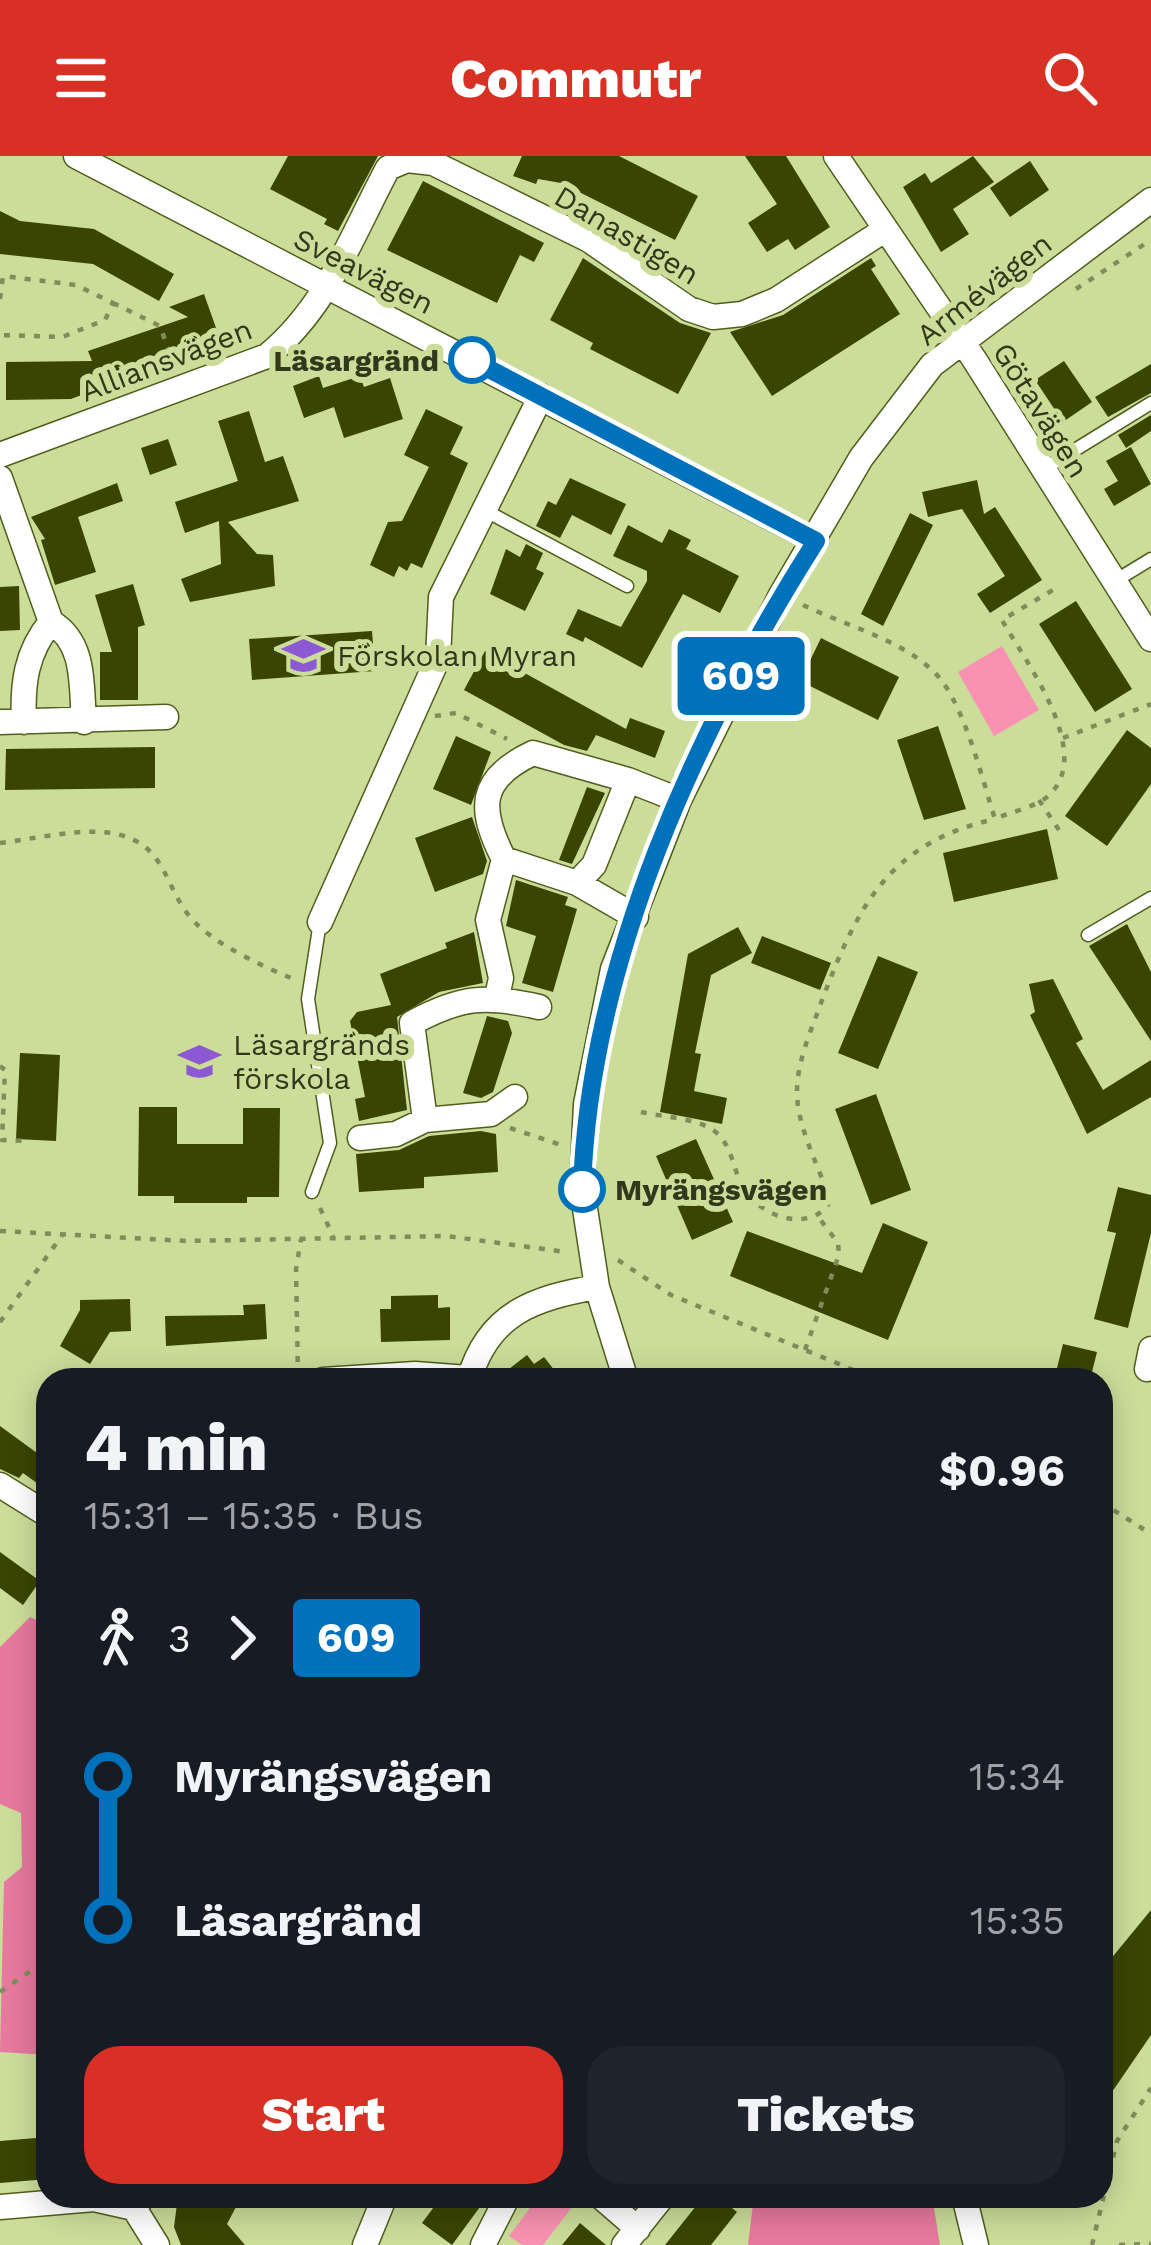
<!DOCTYPE html>
<html lang="en">
<head>
<meta charset="utf-8">
<style>
  :root { --surface:#171b24; --page:#20242c; --text:#f1f3f6; --muted:#9ea1a6; --accent:#d93025 }
  body { margin:0; font-family:"Work Sans",sans-serif; background:var(--page); color:var(--text); height:100vh; display:flex; flex-direction:column; font-size:45px; white-space:nowrap }
  * { box-sizing:border-box; margin:0 }
  p { font-size:39px; color:var(--muted) }
  .icon { flex:none; width:66px; height:66px; fill:none; stroke:currentColor; stroke-width:2; stroke-linecap:round; stroke-linejoin:round }
  .map { position:relative; flex:1; overflow:hidden }
  .drawer { position:absolute; left:36px; top:1212px; width:1077px; height:840px; display:flex; flex-direction:column; background:var(--surface); border-radius:36px; box-shadow:0 6px 30px #0003 }
  .drawer>* { flex:none }
  .badge { padding:0 24px; border-radius:9px; font-size:42px; line-height:78px }
  .map>.badge { position:absolute; translate:-50% -50%; box-shadow:0 0 0 6px #fff }
  .legs { display:flex; align-items:center; gap:18px; height:132px; padding:0 48px; font-size:39px }
  .legs p { margin-inline-start:auto }
  .overview { display:flex; align-items:center; justify-content:space-between; height:204px; padding:0 48px }
  h1 { font-size:66px; font-weight:800; line-height:90px }
  .action { display:flex; gap:24px; margin-top:auto; padding:24px 48px }
  .action a { flex:1; height:138px; border-radius:36px; background:var(--accent); color:#fff; font-size:48px; font-weight:800; line-height:138px; text-align:center }
  .action a+a { background:var(--page); color:var(--text) }
  ul { padding:0 48px; list-style:none }
  li { display:flex; align-items:center; gap:42px; height:144px; font-size:45px }
  li i { display:grid; place-items:center; width:18px; height:100%; margin:0 15px; background:currentColor }
  li i::after { content:''; width:30px; height:30px; margin:-15px; border:9px solid; border-radius:50%; background:var(--surface) }
  li p { margin-inline-start:auto }
  li:first-child i { background:linear-gradient(#0000 50%,currentColor 0) }
  li:last-child i { background:linear-gradient(currentColor 50%,#0000 0) }
  header { display:flex; justify-content:space-between; align-items:center; height:156px; padding:0 48px; background:var(--accent); color:#fff; font-size:54px; font-weight:800 }
  .map>svg:first-child { display:block }
  .green { fill:#f991b2 }
  .forest { fill:#e6799d }
  .building { fill:#3a4504 }
  .lines { fill:none; stroke-linecap:round; stroke-linejoin:round }
  .service-casing { stroke:#505e1c; stroke-width:15 }
  .minor-casing { stroke:#505e1c; stroke-width:27 }
  .path { stroke:#808c5c; stroke-width:4.5; stroke-dasharray:6 9; stroke-linecap:butt }
  .service { stroke:#fff; stroke-width:12 }
  .minor { stroke:#fff; stroke-width:24 }
  .line-1-casing { stroke:#fff; stroke-width:27 }
  .line-1 { stroke:#0072bc; stroke-width:18 }
  .stop-1-dot { fill:#fff; stroke:#0072bc; stroke-width:6 }
  .labels { text-anchor:middle; dominant-baseline:central; stroke-width:12; stroke-linejoin:round; paint-order:stroke }
  .street-label { font-size:30px; fill:#31381c; stroke:#ccdd9a }
  .stop-label { font-size:30px; font-weight:bold; fill:#31381c; stroke:#ccdd9a; text-anchor:end }
  .poi-label { font-size:30px; fill:#31381c; stroke:#ccdd9a; text-anchor:start }
</style>
</head>
<body>
<header><svg class="icon" aria-label="menu" viewBox="0 0 24 24"><path d="M4 6h16M4 12h16M4 18h16"/></svg>Commutr<svg class="icon" aria-label="search" viewBox="0 0 24 24"><circle cx="10" cy="10" r="6"/><path d="M15 15l6 6"/></svg></header>
<div class="map">
<svg width="1151" height="2089" viewBox="0 0 1151 2089">
  <rect width="100%" height="100%" fill="#ccdd9a"/>
  <path class="green" d="M1002 490 1039 554 994 580 958 516Z
    M539 2040H558L572 2051 543 2089H522L509 2080Z"/>
  <path class="forest" d="M30 1461 48 1469V1899L0 1896 4 1726 22 1711 21 1657 0 1648V1491Z
    M754 2040H932L940 2089H748Z"/>
  <path class="building" d="M288 0H378L338 75 324 68 327 63 270 33Z
    M522 0H619L698 40 675 84 561 27 538 23 536 28 513 20Z
    M745 0H786L830 71 795 94 788 83 767 96 748 67 777 48Z
    M973 0 994 26 953 53 969 78 941 96 903 31 925 17 931 27Z
    M1030 5 1049 34 1010 61 990 32Z
    M423 25 544 87 534 106 520 99 497 147 387 94Z
    M0 55 20 65 94 73 174 118 159 145 93 108 0 98Z
    M583 102 680 167 711 177 678 238 590 193 593 187 550 164Z
    M871 102 876 110 871 113 900 158 772 240 730 176 783 159Z
    M204 138 221 186 71 243 6 244V206L92 205 88 195 188 161 169 151Z
    M1064 205 1092 246 1063 266 1035 224Z
    M1151 208V237L1108 261 1095 241Z
    M319 220 323 232 360 220 364 231 390 222 403 263 344 282 334 251 304 262 293 230Z
    M426 253 463 271 450 298 468 307 422 412 411 407 407 415 399 410 394 421 370 409 388 366 402 365 429 311 404 299Z
    M249 255 265 306 283 300 299 345 228 366 257 398 273 399 275 430 190 446 181 423 221 408 219 365 185 377 175 346 238 325 218 265Z
    M1151 259V275L1126 292 1118 279Z
    M168 283 177 309 150 319 141 292Z
    M1131 291 1151 328 1114 350 1104 333 1118 325 1106 305Z
    M570 322 626 348 611 379 572 359 560 382 536 370 548 345 556 349Z
    M977 324 984 358 995 351 1042 424 990 457 977 438 1005 420 962 353 928 361 922 336Z
    M117 327 123 345 78 361 96 416 55 429 41 384 45 383 31 361Z
    M910 357 933 369 883 470 861 458Z
    M628 369 662 387 669 373 691 384 686 393 739 420 720 457 683 438 642 512 585 481 583 486 566 478 578 453 621 471 647 425V415L613 400Z
    M526 388 543 397 536 413 544 417 525 455 490 438 506 393 520 401Z
    M133 428 145 469 138 471V544H100V496H112L95 439Z
    M19 430 20 474 0 475V431Z
    M1076 445 1132 533 1095 556 1039 468Z
    M372 475 375 515 252 524 249 483Z
    M821 482 899 521 878 564 800 525Z
    M485 495 626 573 630 562 665 575 655 602 596 579 587 595 564 589 464 534Z
    M938 570 966 653 924 664 897 584Z
    M1127 574 1151 592V628L1107 690 1065 660Z
    M456 580 491 596 471 649 433 633Z
    M155 591V632L5 634 6 593Z
    M587 631 605 637 572 708 559 704Z
    M472 661 487 705 483 718 435 736 415 682Z
    M1047 673 1058 723 954 746 943 697Z
    M516 724 568 741 565 749 577 753 553 836 522 827 536 780 506 770Z
    M1127 768 1151 816V885L1089 790Z
    M738 771 752 797 711 819 695 897 701 898 694 935 727 942 722 968 660 956 688 798Z
    M474 776 483 827 439 836 397 861 407 954 359 965 355 943 365 941 350 865 357 856 391 849 380 818 447 792 445 787Z
    M762 780 831 807 820 834 751 807Z
    M878 800 918 816 878 913 838 897Z
    M1053 823 1083 883 1076 887 1103 934 1151 904V941L1087 978 1030 859 1035 856 1029 828Z
    M487 860 508 865 512 877 493 936 481 942 463 937Z
    M20 897 60 899 56 985 16 983Z
    M876 938 911 1034 871 1049 835 953Z
    M139 951H177V988H243V952H280L279 1041H247V1047H174V1040H138Z
    M481 975 496 978 498 1016 424 1021V1032L359 1036 356 998 399 994 429 980Z
    M696 983 733 1066 692 1084 656 1000Z
    M1118 1031 1151 1039V1077L1128 1172 1094 1163 1116 1077 1107 1075Z
    M883 1067 928 1086 888 1184 730 1120 747 1075 862 1117Z
    M438 1139V1152L450 1151V1184L381 1186 380 1153H391V1140Z
    M130 1143 131 1175 110 1176 90 1208 60 1190 80 1154V1144Z
    M265 1148 267 1183 166 1190 165 1160 244 1159 243 1149Z
    M1063 1188 1097 1196 1090 1224H1054Z
    M527 1199 534 1208 544 1201 562 1224H495Z
    M0 1270 48 1305V1335L23 1317 19 1322 0 1313Z
    M0 1396 40 1425 23 1449 0 1432Z
    M1151 1754V1879L1101 1952V1827L1110 1813 1105 1810Z
    M48 1981V2023L0 2027V1985Z
    M178 2040H232L229 2045 237 2049 227 2068 245 2089H181L174 2071Z
    M442 2040H488L452 2089 422 2067Z
    M704 2040H717L737 2056 711 2089H665Z
    M580 2067 606 2089H562Z"/>
  <g class="lines">
    <defs>
      <path id="service" d="M1044 313 1151 247
        M484 354 627 430
        M1115 425 1151 403
        M1088 779 1151 742
        M312 1036 330 987 308 843 320 766"/>
      <path id="minor" d="M76 0 816 385
        M836 0 974 203 1151 483
        M0 299 267 200C328 150 352 79 388 12L407 4 433 7 589 84 689 153 713 161 742 158 776 144 883 75
        M0 322 51 466C26 496 22 528 24 566
        M51 466C86 487 81 529 84 566
        M0 566 166 561
        M628 624 533 597C478 623 478 653 504 703L577 727 594 709 628 624 679 644
        M577 727 636 761
        M320 766 438 502 441 441 541 240
        M497 841 501 822 488 764 504 703
        M515 941 491 958 425 964 412 867C461 840 486 839 539 851
        M360 982 396 978 425 964
        M1147 1213 1151 1193
        M323 1224 415 1218 468 1222
        M469 1224C488 1157 534 1142 597 1131
        M626 1224 597 1131 582 1033 586 948 613 813 679 644 781 439 861 302 932 209 1151 44
        M0 1329 48 1359
        M600 2040 638 2073
        M964 2040 976 2089
        M142 2042 134 2052 157 2089
        M0 2051 94 2043 134 2052
        M365 2089 385 2040
        M483 2089 508 2040
        M624 2089 663 2040"/>
    </defs>
    <use href="#service" class="service-casing"/>
    <use href="#minor" class="minor-casing"/>
    <path class="path" d="M1076 133 1151 84
      M0 143 3 120 76 129 113 147 105 164 62 181 0 179
      M113 147 160 170 174 209
      M803 449C844 469 903 484 935 517 964 546 982 623 995 663 1010 656 1035 651 1047 641 1097 599 1025 505 1002 464L1058 431
      M435 560 456 557 507 583
      M1063 582 1151 548
      M1039 644 1063 680
      M0 687C34 683 78 672 111 677 173 687 161 739 202 773 226 793 262 810 291 822
      M0 910 5 914 2 984 28 985
      M641 956C663 961 695 962 713 974 735 989 732 1020 748 1039 768 1063 809 1074 828 1049L826 1033C815 1003 797 968 797 936 797 905 811 875 821 847 857 751 888 687 995 663
      M510 972 561 989
      M320 1052 333 1080
      M0 1075 187 1085 447 1080 566 1096
      M618 1104 671 1139 878 1224
      M0 1166 63 1078
      M805 1194 839 1099 838 1087 819 1062
      M298 1221 296 1113 301 1083
      M1101 1346 1151 1378
      M0 1836 48 1803
      M1092 2089 1117 1985 1151 1932
      M1119 2089 1151 2088"/>
    <use href="#service" class="service"/>
    <use href="#minor" class="minor"/>
  </g>
  <g class="lines">
    <defs>
      <path id="line-1" d="M472 204 816 385C696 574 589 808 582 1033"/>
    </defs>
    <use href="#line-1" class="line-1-casing"/>
    <use href="#line-1" class="line-1"/>
  </g>
  <defs>
    <symbol id="school-bare" viewBox="-9 -9 18 18"><path d="M0-5L7-2L0 1L-7-2ZM-4 1L0 2.5L4 1V4Q0 6-4 4Z" fill="#8c59d2" stroke="#ccdd9a" stroke-width="2.5" paint-order="stroke"/></symbol>
  </defs>
  <g fill-rule="evenodd">
    <use href="#school-bare" x="274" y="470" width="59" height="59"/>
    <use href="#school-bare" x="170" y="876" width="59" height="59"/>
  </g>
  <g class="stop-1-dot">
    <circle cx="472" cy="204" r="21"/>
    <circle cx="582" cy="1033" r="21"/>
  </g>
  <g class="labels">
    <g class="street-label">
      <text transform="translate(627 79) rotate(31)">Danastigen</text>
      <text transform="translate(364 115) rotate(27)">Sveavägen</text>
      <text transform="translate(984 133) rotate(-38)">Armévägen</text>
      <text transform="translate(166 204) rotate(-21)">Alliansvägen</text>
      <text transform="translate(1041 254) rotate(58)">Götavägen</text>
    </g>
    <g class="stop-label">
      <text x="439" y="204">Läsargränd</text>
      <text x="615" y="1033" text-anchor="start">Myrängsvägen</text>
    </g>
    <g class="poi-label">
      <text x="337" y="499">Förskolan Myran</text>
      <text x="233" y="888">Läsargränds<tspan x="233" dy="34">förskola</tspan></text>
    </g>
  </g>
</svg>
<b class="badge" style="left:741px;top:520px;background:#0072bc;color:#fff">609</b>
<section class="drawer">
<div class="overview"><div><h1>4 min</h1><p>15:31 – 15:35 · Bus</p></div><b>$0.96</b></div>
<div class="legs"><svg class="icon" aria-label="walk" viewBox="0 0 24 24"><circle cx="13" cy="4" r="2"/><path d="M13 8l-2 6 4 7M11 14l-3 7M7 12l3-4h3l4 4"/></svg>3<svg class="icon" aria-label="forward" viewBox="0 0 24 24"><path d="M9 5l7 7-7 7"/></svg><b class="badge" style="background:#0072bc;color:#fff">609</b></div>
<ul>
<li><i style="color:#0072bc"></i><b>Myrängsvägen</b><p>15:34</p></li>
<li><i style="color:#0072bc"></i><b>Läsargränd</b><p>15:35</p></li>
</ul>
<div class="action"><a>Start</a><a>Tickets</a></div>
</section>
</div>
</body>
</html>
